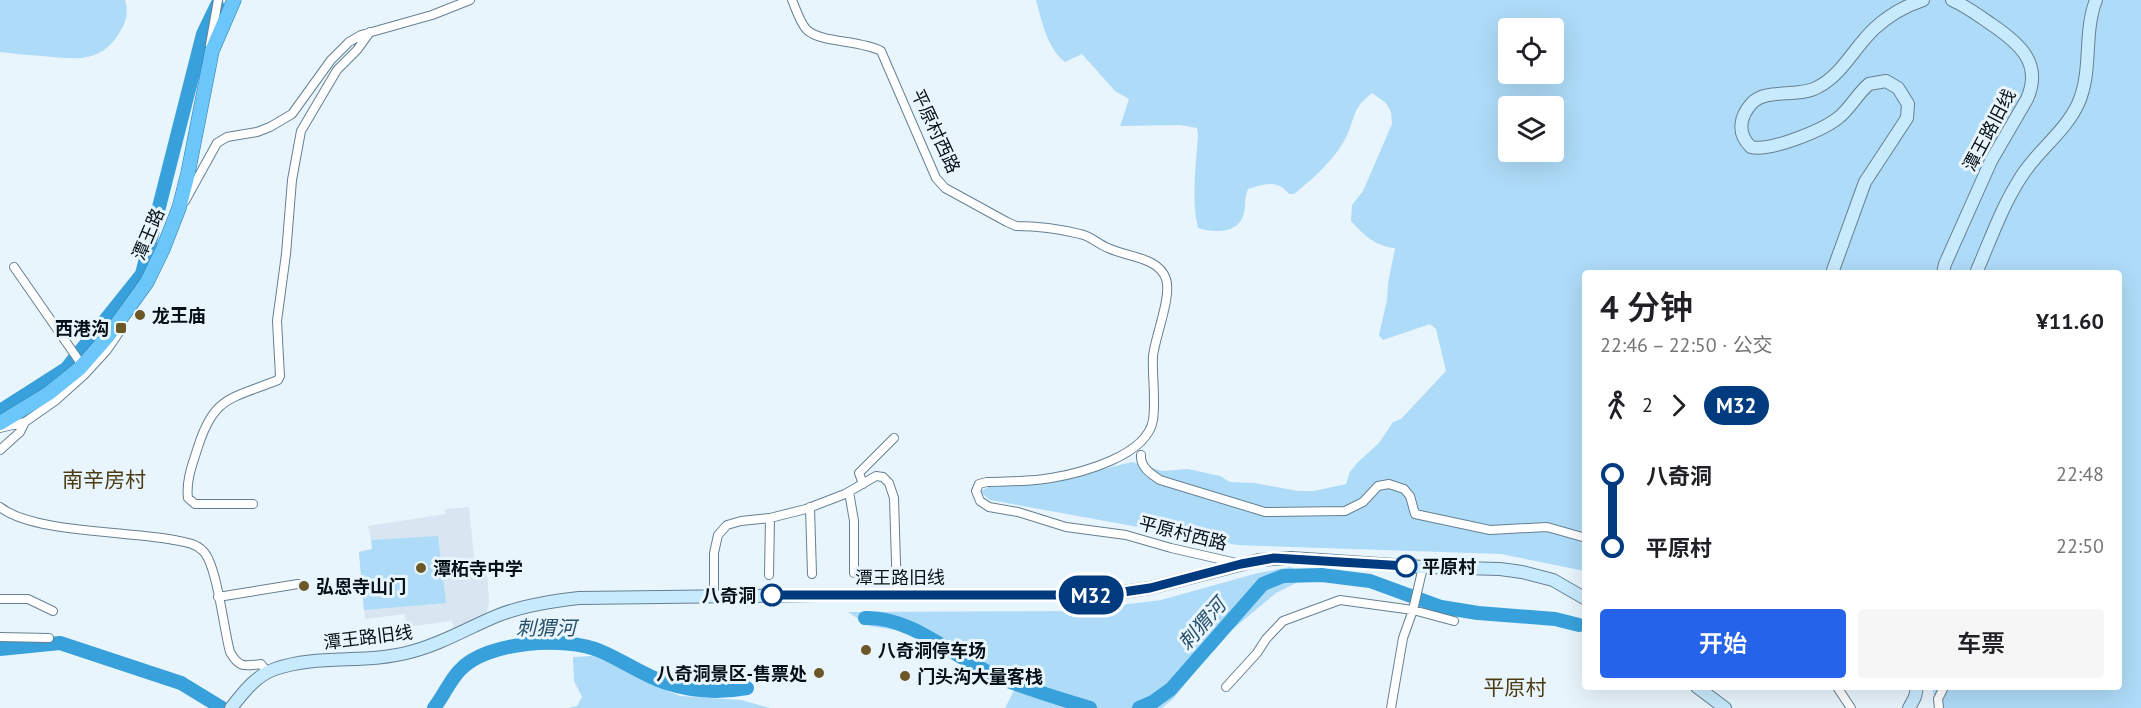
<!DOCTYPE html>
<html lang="zh">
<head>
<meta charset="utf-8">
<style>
  :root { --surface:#fff; --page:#f6f6f6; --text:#202124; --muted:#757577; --accent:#2563eb }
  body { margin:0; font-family:"PT Sans","Noto Sans SC",sans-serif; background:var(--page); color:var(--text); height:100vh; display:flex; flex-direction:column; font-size:22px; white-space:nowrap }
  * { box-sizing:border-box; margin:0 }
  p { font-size:20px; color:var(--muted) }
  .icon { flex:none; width:33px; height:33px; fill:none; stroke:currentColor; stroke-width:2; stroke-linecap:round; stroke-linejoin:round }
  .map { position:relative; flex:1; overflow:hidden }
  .side { position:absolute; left:1582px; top:270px; width:540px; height:420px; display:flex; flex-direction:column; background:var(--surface); border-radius:6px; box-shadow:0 6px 24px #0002 }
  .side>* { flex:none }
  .badge { padding:0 12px; border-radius:20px; font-size:21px; line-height:39px }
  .fabs { position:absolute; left:1498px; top:18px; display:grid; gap:12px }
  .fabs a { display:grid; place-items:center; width:66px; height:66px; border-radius:6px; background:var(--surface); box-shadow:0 6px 24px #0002; font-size:30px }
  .map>.badge { position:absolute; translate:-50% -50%; box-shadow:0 0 0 3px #fff }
  .legs { display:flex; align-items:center; gap:9px; height:66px; padding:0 18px; font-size:20px }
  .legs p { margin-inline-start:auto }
  .summary { display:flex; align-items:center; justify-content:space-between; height:102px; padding:0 18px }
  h1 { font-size:33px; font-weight:600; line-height:45px }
  .button { display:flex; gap:12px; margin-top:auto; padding:12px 18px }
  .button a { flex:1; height:69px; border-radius:6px; background:var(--accent); color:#fff; font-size:24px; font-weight:600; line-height:69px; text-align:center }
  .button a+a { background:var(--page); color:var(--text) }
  ul { padding:0 18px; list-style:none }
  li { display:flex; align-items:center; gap:21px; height:72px; font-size:22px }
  li i { display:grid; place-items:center; width:9px; height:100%; margin:0 8px; background:currentColor }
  li i::after { content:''; width:15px; height:15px; margin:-8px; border:4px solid; border-radius:50%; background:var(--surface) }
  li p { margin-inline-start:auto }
  li:first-child i { background:linear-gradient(#0000 50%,currentColor 0) }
  li:last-child i { background:linear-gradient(currentColor 50%,#0000 0) }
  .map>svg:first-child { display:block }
  .built { fill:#d7e6f0 }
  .green { fill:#aedbf8; fill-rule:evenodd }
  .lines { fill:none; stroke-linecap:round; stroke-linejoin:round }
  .river { stroke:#38a1db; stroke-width:14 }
  .minor-casing { stroke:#658092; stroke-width:10 }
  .secondary-casing { stroke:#658092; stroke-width:14 }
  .trunk-casing { stroke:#307daa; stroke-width:15 }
  .minor { stroke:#fff; stroke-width:8 }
  .secondary { stroke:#c8eafd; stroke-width:12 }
  .trunk { stroke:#6bc6fa; stroke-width:14 }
  .line-1-casing { stroke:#fff; stroke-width:14 }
  .line-1 { stroke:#003b80; stroke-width:9 }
  .poi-dot { fill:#6c5827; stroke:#e9f5fd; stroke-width:2 }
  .stop-1-dot { fill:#fff; stroke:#003b80; stroke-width:3 }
  .labels { text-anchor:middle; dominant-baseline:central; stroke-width:6; stroke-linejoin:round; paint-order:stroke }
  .street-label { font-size:18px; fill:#061017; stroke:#e9f5fd }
  .poi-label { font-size:18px; font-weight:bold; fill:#061017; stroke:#e9f5fd; text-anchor:start }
  .stop-label { font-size:18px; font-weight:bold; fill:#061017; stroke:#e9f5fd; text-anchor:start }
  .water-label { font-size:20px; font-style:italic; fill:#27516a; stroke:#e9f5fd }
  .quarter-label { font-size:21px; fill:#4b3c14; stroke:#e9f5fd }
</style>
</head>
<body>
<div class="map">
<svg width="2141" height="708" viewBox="0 0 2141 708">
  <rect width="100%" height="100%" fill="#e9f5fd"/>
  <path class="built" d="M469 507 475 567 487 569 489 603 486 614 454 629 452 621 406 627 405 614 365 619 359 552 373 549 368 526 446 514 445 509Z"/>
  <path class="green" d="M0 0H125C129 15 126 22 118 35 99 64 73 59 42 56 28 55 14 54 0 52Z
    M1036 0H2141V708H1937L1932 687H2120V273H1586L1585 571 1501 554 1237 545 990 500 980 492 988 487 1083 474 1132 462 1162 471 1188 469 1220 476 1230 482 1255 483 1298 491H1314L1346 484 1350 472 1357 463 1379 443 1393 422 1401 419 1446 371 1436 329 1430 324 1383 340 1379 335 1387 300 1388 284 1395 248C1376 247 1364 235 1351 221L1352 205 1363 191 1392 124 1391 112 1386 103 1372 93C1366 98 1359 104 1356 111 1351 123 1349 135 1341 146 1329 165 1311 180 1294 194H1289C1278 179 1263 184 1248 189 1244 197 1246 205 1244 213 1239 234 1215 233 1198 228 1191 199 1196 166 1198 135L1197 128 1180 125 1120 126 1129 99 1115 91 1082 54 1065 62C1047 48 1042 22 1036 0ZM1509 28H1554V74H1509ZM1509 106H1554V152H1509Z
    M438 536 446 603 364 610 359 552 372 549 371 540Z
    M1290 567 1299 571 1300 581 1276 593 1220 640 1173 699 1162 708H1005L1020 679 989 668 959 651 932 639 901 631 869 626 848 612 1072 611 1161 600 1258 573Z
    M592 656 625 669 651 684 680 696 741 700 770 708H569L577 706 582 697 574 681 573 657Z"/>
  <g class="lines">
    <path class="river" d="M0 411 66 369 142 274 203 34 217 5
      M865 618C911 616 953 657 994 675 1025 689 1058 698 1090 708
      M0 649 60 643 181 683 222 708
      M434 708C443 697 450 680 460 670 487 641 565 636 600 651 622 660 643 675 666 683 693 692 719 693 747 688
      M1139 708 1153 702 1171 689 1263 584 1283 576 1322 575 1370 581 1441 607 1478 613 1555 619 1579 625"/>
    <defs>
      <path id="minor" d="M792 0C796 9 800 23 807 30 821 43 861 40 881 51L936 178 945 188 1007 222 1016 226C1037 226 1060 229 1080 234 1091 236 1098 244 1108 248 1127 257 1159 257 1166 279 1172 296 1155 337 1153 356 1152 377 1156 399 1153 420 1147 456 1081 473 1051 478 1030 482 1008 481 987 482L979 484 976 491 980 501 989 507 1018 512 1066 527 1126 535 1171 548 1241 564
        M210 45 218 0
        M185 201 217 143 227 137 257 132 270 127 292 114 331 60 349 42 361 35 432 15 470 0
        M14 267 82 365
        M0 428 25 422
        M0 450 20 432 25 422 55 401 84 375 107 350 120 331
        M1141 455C1140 467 1151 474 1160 480L1265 512 1345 511 1363 502 1378 486 1389 484 1404 489 1410 496 1415 514 1490 530 1547 527 1586 538
        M863 484 859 473 894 438
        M849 492 854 521V573
        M253 504H195L188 498C186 483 191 468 196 453 213 396 228 400 278 380L280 376 277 321 286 254 292 180 301 131 337 70 357 50 370 32
        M0 507C32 533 130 531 174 540 184 542 196 543 203 551 217 564 224 631 230 652 239 668 244 666 261 664L267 672
        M810 507 812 574
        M769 575 770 518
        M714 596V553L718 535 727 525 741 521 770 518 806 509 845 494 876 476 883 477 889 483 894 498 897 595
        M218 597 298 584
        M0 599H28L53 611
        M0 637 49 638
        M1226 687 1257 653 1266 639 1283 621 1340 600 1413 610 1454 621
        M1837 687 1851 708
        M1391 708 1403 638 1413 610 1423 567
        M1939 708 1938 699 1944 687"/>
      <path id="secondary" d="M1832 273 1865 182 1907 118 1908 104 1898 88 1886 81 1869 84C1857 94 1850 109 1838 118 1823 130 1770 152 1751 147 1737 134 1739 117 1752 103 1766 88 1799 98 1818 87 1843 74 1855 46 1875 28 1889 15 1905 6 1923 0
        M1943 273 1945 264 1991 161 2027 99C2043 63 2019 43 1991 24 1978 15 1966 6 1952 0
        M1976 273C1990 241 2002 206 2021 177 2037 151 2065 132 2078 104 2093 71 2083 33 2096 0
        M1697 687 1725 708
        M231 708C243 693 255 676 275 669 317 654 367 664 410 652 442 644 469 627 499 615 525 605 552 601 579 598L817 595H1103L1150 588 1259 560 1291 558 1423 567 1500 569 1522 572 1553 580 1586 599
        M1909 708 1915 697 1917 687"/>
      <path id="trunk" d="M0 423 49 393 80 368 108 336 147 282 163 249 179 208 188 173 212 51 234 0"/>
    </defs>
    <use href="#minor" class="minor-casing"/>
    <use href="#secondary" class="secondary-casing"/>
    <use href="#trunk" class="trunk-casing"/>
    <use href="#minor" class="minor"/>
    <use href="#secondary" class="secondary"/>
    <use href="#trunk" class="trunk"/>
  </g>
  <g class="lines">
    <defs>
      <path id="line-1" d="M772 595H1103L1150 588 1241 564 1274 558 1406 566"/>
    </defs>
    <use href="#line-1" class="line-1-casing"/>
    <use href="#line-1" class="line-1"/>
  </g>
  <g class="poi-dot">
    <circle cx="140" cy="315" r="6"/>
    <rect x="115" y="322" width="12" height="12" rx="3"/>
    <circle cx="421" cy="568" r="6"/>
    <circle cx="304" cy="586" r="6"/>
    <circle cx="866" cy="650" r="6"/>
    <circle cx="819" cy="673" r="6"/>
    <circle cx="905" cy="676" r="6"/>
  </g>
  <g class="stop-1-dot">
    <circle cx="1406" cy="566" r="10"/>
    <circle cx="772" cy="595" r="10"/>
  </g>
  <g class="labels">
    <g class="street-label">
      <text transform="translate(1989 130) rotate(-62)">潭王路旧线</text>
      <text transform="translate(936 131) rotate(65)">平原村西路</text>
      <text transform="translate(148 234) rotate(-67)">潭王路</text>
      <text transform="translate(1183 533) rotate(14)">平原村西路</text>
      <text x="900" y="577">潭王路旧线</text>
      <text transform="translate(368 637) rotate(-7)">潭王路旧线</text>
    </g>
    <g class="poi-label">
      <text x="152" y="315">龙王庙</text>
      <text x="109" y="328" text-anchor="end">西港沟</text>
      <text x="433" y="568">潭柘寺中学</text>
      <text x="316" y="586">弘恩寺山门</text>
      <text x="878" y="650">八奇洞停车场</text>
      <text x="807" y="673" text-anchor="end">八奇洞景区-售票处</text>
      <text x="917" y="676">门头沟大量客栈</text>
    </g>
    <g class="stop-label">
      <text x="1422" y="566">平原村</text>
      <text x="756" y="595" text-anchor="end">八奇洞</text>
    </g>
    <g class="water-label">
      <text transform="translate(1202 624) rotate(-49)">刺猬河</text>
      <text x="546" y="628">刺猬河</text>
    </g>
    <g class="quarter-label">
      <text x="104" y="479">南辛房村</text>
      <text x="1515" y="687">平原村</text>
    </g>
  </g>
</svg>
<div class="fabs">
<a><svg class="icon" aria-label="locate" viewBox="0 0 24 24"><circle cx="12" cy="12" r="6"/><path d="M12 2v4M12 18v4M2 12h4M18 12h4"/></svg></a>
<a><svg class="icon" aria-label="layers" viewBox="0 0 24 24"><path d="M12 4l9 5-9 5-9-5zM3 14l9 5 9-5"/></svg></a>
</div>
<b class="badge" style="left:1091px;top:595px;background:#003b80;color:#fff">M32</b>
<section class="side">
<div class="summary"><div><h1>4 分钟</h1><p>22:46 – 22:50 · 公交</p></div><b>¥11.60</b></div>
<div class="legs"><svg class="icon" aria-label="walk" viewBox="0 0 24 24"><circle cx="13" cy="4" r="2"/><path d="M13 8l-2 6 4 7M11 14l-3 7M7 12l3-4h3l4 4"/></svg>2<svg class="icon" aria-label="forward" viewBox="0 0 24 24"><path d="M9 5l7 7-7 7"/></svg><b class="badge" style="background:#003b80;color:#fff">M32</b></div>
<ul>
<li><i style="color:#003b80"></i><b>八奇洞</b><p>22:48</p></li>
<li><i style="color:#003b80"></i><b>平原村</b><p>22:50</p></li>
</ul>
<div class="button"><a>开始</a><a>车票</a></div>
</section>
</div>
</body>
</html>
